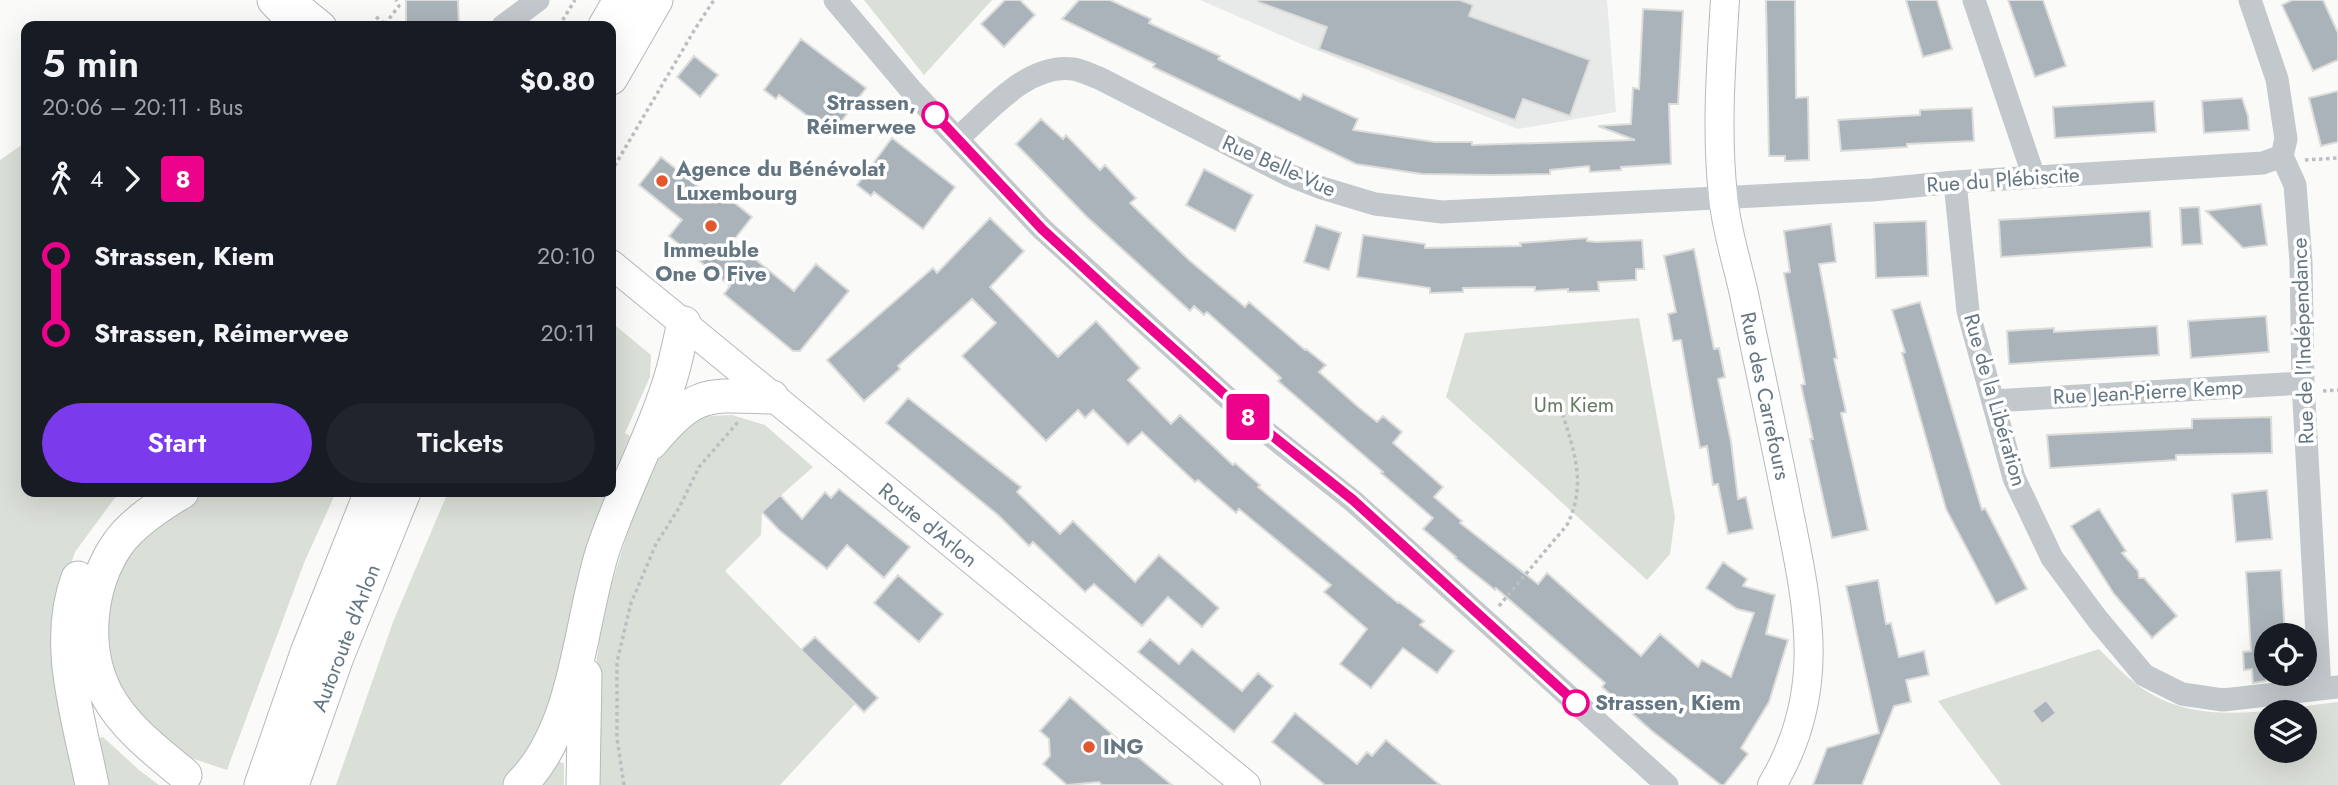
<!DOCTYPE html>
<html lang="en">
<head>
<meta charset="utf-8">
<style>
  :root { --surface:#171b24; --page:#20242c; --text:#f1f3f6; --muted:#9ea1a6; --accent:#7c3aed }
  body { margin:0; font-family:Jost,sans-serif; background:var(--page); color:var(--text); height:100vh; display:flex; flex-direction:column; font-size:26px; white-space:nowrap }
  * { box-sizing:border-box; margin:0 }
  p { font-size:23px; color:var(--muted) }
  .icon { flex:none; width:38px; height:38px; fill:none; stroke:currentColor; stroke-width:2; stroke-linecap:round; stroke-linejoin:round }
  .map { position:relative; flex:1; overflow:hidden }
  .panel { position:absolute; left:21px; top:21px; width:595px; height:476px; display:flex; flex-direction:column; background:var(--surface); border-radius:14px; box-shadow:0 7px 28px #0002 }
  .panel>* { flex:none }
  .badge { padding:0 14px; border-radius:5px; font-size:24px; line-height:46px }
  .buttons { position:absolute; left:2254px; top:623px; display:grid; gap:14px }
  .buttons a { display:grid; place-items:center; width:63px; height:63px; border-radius:50%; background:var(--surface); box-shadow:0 7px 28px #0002; font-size:35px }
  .map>.badge { position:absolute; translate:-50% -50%; box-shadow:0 0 0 4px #fff }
  .legs { display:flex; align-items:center; gap:10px; height:77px; padding:0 21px; font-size:23px }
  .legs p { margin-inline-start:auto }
  .headline { display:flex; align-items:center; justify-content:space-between; height:119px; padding:0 21px }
  h1 { font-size:38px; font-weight:600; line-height:52px }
  .button { display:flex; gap:14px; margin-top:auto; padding:14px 21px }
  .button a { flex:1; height:80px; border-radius:42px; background:var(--accent); color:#fff; font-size:28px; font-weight:600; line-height:80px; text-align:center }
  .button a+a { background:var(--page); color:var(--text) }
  ul { padding:0 21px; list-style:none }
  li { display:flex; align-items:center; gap:24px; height:77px; font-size:26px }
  li i { display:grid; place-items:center; width:10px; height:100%; margin:0 9px; background:currentColor }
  li i::after { content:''; width:18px; height:18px; margin:-9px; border:5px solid; border-radius:50%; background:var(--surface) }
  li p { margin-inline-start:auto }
  li:first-child i { background:linear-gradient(#0000 50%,currentColor 0) }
  li:last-child i { background:linear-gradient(currentColor 50%,#0000 0) }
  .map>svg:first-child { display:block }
  .built { fill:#e8e9e9 }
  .green { fill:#dadfd7; fill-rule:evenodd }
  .building { fill:#aab3b9; stroke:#dcdcda; stroke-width:2 }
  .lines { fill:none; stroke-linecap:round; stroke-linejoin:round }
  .major-casing { stroke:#b5babe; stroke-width:30 }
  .highway-casing { stroke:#b4b9bd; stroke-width:35 }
  .path { stroke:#bbbfc2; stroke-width:3.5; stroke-dasharray:3.5 3.5; stroke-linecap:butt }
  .minor { stroke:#c3c8cc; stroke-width:23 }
  .major { stroke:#fff; stroke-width:28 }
  .highway { stroke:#fff; stroke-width:33 }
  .line-1-casing { stroke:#fff; stroke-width:16 }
  .line-1 { stroke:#ed028c; stroke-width:10 }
  .stop-1-dot { fill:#fff; stroke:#ed028c; stroke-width:3.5 }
  .poi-dot { fill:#e4572e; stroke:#fff; stroke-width:2.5 }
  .labels { text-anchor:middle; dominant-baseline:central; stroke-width:7; stroke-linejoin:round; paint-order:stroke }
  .stop-label { font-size:21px; font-weight:bold; fill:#657683; stroke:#fff; text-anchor:end }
  .street-label { font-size:21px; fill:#657683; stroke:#fff }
  .poi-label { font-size:21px; font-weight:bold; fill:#657683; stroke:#fff; text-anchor:start }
  .park-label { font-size:21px; fill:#687a64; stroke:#fff }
</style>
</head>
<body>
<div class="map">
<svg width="2338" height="785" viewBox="0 0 2338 785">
  <rect width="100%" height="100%" fill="#fafaf8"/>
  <path class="built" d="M1200 0H1607L1616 112 1518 129 1306 46Z"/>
  <path class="green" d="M864 0H992L924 75Z
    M26 142V492H123L114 499 75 552 62 589 78 785H0V160Z
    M1639 318 1675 517 1670 554 1647 580 1446 397 1465 333Z
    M611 322 651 355 650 377 625 433 630 436 611 482Z
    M732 415 765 425 813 467 762 512 761 535 725 571 855 704 780 785H593L596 664 604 608 635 509 654 465 675 435 705 416Z
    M207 492H336L304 563 227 770 194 759 165 744 117 692 103 636 114 574 127 550 175 508Z
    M448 492H607L586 554 558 691 541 742 507 785H336L393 622Z
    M2099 649C2113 663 2127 678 2143 689 2201 728 2273 709 2338 702V785H2001L1938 701ZM2266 712H2305V751H2266Z
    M103 737 139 770 159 785H103L95 740Z
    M551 760 564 763V785H531Z"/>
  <path class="building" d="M406 0H458L459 26H406Z
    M1005 0H1020L1035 15 1004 47 981 24Z
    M1079 0H1110L1151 19 1149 23 1220 56 1218 59 1300 100 1303 94 1358 119 1353 130 1435 142H1472V145L1635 140 1598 126 1631 124 1633 88 1639 89 1643 9 1683 11 1678 104H1669L1671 164 1621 167V170L1590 172 1589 166 1550 170V174L1492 175 1422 174 1356 164 1153 67 1155 64 1062 19Z
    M1258 0H1460L1473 5 1469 16 1590 60 1570 116 1523 99 1515 120 1319 49 1327 27 1258 2Z
    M1766 0H1795L1796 98 1808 97 1809 160 1785 161V156H1769Z
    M1906 0H1937L1952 49 1923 57Z
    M2008 0H2043L2066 66 2035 77Z
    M2292 0H2323L2338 33V60L2313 71 2282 5Z
    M801 39 866 88 832 134 779 95 776 99 764 90Z
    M694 56 718 75 700 97 677 77Z
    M2338 91V142L2321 146 2309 98Z
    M2242 98 2248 116 2249 130 2204 133 2202 101Z
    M2154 101 2156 132 2055 138 2053 107Z
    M1972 108 1974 141 1907 144V147L1841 151 1838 120 1920 115V110Z
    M1041 119 1063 139 1066 135 1100 170 1105 165 1136 198 1130 203 1189 260 1245 307 1249 302 1305 350 1306 349 1326 365 1319 372 1357 406 1377 422 1383 416 1402 432 1393 443 1443 487 1434 497 1462 521 1460 523 1538 584 1547 573 1641 656 1660 634 1698 667 1702 660 1731 677 1754 613 1737 609 1706 588 1723 562 1747 579 1743 586 1775 595 1766 634 1788 640 1769 702 1741 748 1748 754 1724 785H1721L1652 731 1602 687 1605 683 1496 588 1495 590 1455 558 1456 557 1423 529 1433 518 1381 473 1383 472 1278 381 1281 378 1207 312 1204 315 1194 306 1190 311 1087 217 1016 144Z
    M892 138 955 187 923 229 874 192 871 196 857 185Z
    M661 157 709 195 715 187 752 217 733 241 794 291 816 264 849 291 800 351H793L724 294 730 286 669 236 682 220 639 185Z
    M1204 169 1253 195 1235 231 1186 205Z
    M2261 204 2267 245 2243 248 2206 211Z
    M2199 207 2202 244 2182 245 2180 208Z
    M2150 211 2152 247 2001 257 1999 220Z
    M990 218 1024 251 990 287 1058 357 1096 321 1140 368 1128 380 1171 424 1180 415 1233 465 1235 463 1260 485 1258 487 1398 603 1399 602 1424 621 1420 625 1454 651 1437 673 1403 648 1371 688 1340 664 1367 629 1324 592 1331 585 1239 509 1236 513 1198 480 1195 482 1142 432 1128 445 1093 410 1085 418 1078 410 1046 441 962 356 996 323 972 299 898 366 900 369 864 401 827 360 933 268 937 273Z
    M1926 221 1928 276 1876 278 1874 223Z
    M1831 224 1836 262 1819 264 1837 358 1834 359 1846 412 1841 413 1868 530 1832 538 1810 439H1813L1801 385 1805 384 1784 273 1790 272 1784 231Z
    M1316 225 1341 233 1329 270 1304 262Z
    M1363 235 1425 244V248L1521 246 1520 243 1587 238V241L1596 242 1642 240 1644 269H1636V280L1598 282 1599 291 1568 292V289L1535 291V287L1463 288V292L1430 293V288L1357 277Z
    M1694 249 1714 349 1719 348 1725 377 1718 379 1731 442 1738 499 1746 497 1753 529 1728 534 1718 484 1713 485 1707 446 1700 448 1681 340 1673 341 1668 314 1676 312 1664 256Z
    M1920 302 1982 510 1985 508 2027 589 1996 604 1946 509 1902 353 1905 352 1892 310Z
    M2266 316 2269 352 2191 358 2188 321Z
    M2157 326 2159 355 2009 364 2007 331 2054 328V332Z
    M908 398 1021 487 1017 492 1060 534 1073 521 1135 582 1159 555 1219 608 1202 627 1168 597 1142 626 1094 584 1085 592 1033 542 1029 546 998 515 886 423Z
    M2271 417 2272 453 2176 455V460L2050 468 2047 435 2192 428V419Z
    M839 489 910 547 884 578 847 545 827 569 779 530 762 512 780 495 802 519 825 492 831 498Z
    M2267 490 2272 539 2236 542 2232 494Z
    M2099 509 2126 551 2122 553 2138 571 2139 578H2144L2177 616 2152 638 2114 594 2071 526Z
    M2281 570 2285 635H2266V681L2253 683 2252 669 2244 670 2243 652 2251 651 2246 572Z
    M898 575 943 614 919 642 874 603Z
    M1878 580 1886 624 1891 623 1899 657 1924 651 1929 675 1906 680 1911 702 1894 706 1862 785H1813L1827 748 1879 733 1846 586Z
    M815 637 878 698 864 712 801 650Z
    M1150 639 1179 664 1192 649 1242 691 1258 673 1273 686 1234 732 1138 652Z
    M1070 697 1139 758 1172 785H1102L1099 782 1067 785 1043 764 1050 756 1049 739 1040 731Z
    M2046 700 2056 713 2042 724 2032 711Z
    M1295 713 1357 764 1367 752 1372 756 1386 740 1440 785H1325L1272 742Z"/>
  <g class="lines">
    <defs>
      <path id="major" d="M290 0 322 26
        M1725 0C1721 65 1716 131 1723 196 1726 229 1737 262 1744 294 1759 367 1775 440 1789 512 1809 611 1827 693 1772 785
        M611 264 1246 785"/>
      <path id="highway" d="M274 0 299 26
        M605 26 620 0
        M611 78 656 0
        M651 443C696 390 706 395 772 397
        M182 492C160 505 135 521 119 542 89 584 82 648 107 695 125 728 157 752 185 775
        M78 578C53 643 79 719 92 785
        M261 785 308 650 371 492
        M292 785 337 657 404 492
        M520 785C577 729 579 627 602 553 622 491 655 433 673 370 677 355 680 339 684 323
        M583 785 585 675"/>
    </defs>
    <use href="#major" class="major-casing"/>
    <use href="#highway" class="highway-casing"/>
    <path class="path" d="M376 17 388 26
      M385 24 399 6 396 0
      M559 26 575 0
      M2305 160 2338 158
      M611 172 695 29 714 0
      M2323 391 2338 390
      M1499 606 1567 525C1588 483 1573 448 1560 406
      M624 785 617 738V662L631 603 656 544 679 508 699 467 738 422"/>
    <path class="minor" d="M835 0 912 91 1042 229 1255 423 1353 501 1667 785
      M1974 0 2034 177
      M2250 0 2277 79 2286 139 2282 156 2295 185 2301 262 2303 383 2320 689
      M503 26 538 0
      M957 139C988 112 1027 63 1073 69 1081 70 1091 75 1099 78L1289 175 1322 188 1375 204 1442 212 1872 190 1955 182 2263 163 2282 156
      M1955 182 1968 311 2014 478 2052 558 2098 620 2144 675 2182 694 2223 700 2338 687
      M1993 401 2303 383"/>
    <use href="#major" class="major"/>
    <use href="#highway" class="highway"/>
  </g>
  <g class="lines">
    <defs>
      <path id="line-1" d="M935 115 1042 229 1107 289 1255 422 1353 500 1576 703"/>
    </defs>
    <use href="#line-1" class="line-1-casing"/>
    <use href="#line-1" class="line-1"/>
  </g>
  <g class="stop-1-dot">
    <circle cx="935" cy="115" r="12"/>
    <circle cx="1576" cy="703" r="12"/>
  </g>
  <g class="poi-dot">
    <circle cx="662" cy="181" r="7"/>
    <circle cx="711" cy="226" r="7"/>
    <circle cx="1089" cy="747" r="7"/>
  </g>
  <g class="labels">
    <g class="stop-label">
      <text x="916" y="103">Strassen,<tspan x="916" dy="24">Réimerwee</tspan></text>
      <text x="1595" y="703" text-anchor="start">Strassen, Kiem</text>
    </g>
    <g class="street-label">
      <text transform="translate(1279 166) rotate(24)">Rue Belle-Vue</text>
      <text transform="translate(2003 180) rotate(-4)">Rue du Plébiscite</text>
      <text transform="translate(2303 341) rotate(-92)">Rue de l'Indépendance</text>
      <text transform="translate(2148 392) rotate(-3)">Rue Jean-Pierre Kemp</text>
      <text transform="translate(1765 396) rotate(78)">Rue des Carrefours</text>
      <text transform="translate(1995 400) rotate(74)">Rue de la Libération</text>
      <text transform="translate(928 525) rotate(39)">Route d'Arlon</text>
      <text transform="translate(346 638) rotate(-69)">Autoroute d'Arlon</text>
    </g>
    <g class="poi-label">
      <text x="676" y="169">Agence du Bénévolat<tspan x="676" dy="24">Luxembourg</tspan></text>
      <text x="711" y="250" text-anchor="middle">Immeuble<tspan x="711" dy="24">One O Five</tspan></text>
      <text x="1103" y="747">ING</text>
    </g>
    <g class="park-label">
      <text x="1574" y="405">Um Kiem</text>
    </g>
  </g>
</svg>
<div class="buttons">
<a><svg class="icon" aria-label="locate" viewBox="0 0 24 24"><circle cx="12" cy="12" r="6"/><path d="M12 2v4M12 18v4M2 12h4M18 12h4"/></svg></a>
<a><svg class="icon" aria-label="layers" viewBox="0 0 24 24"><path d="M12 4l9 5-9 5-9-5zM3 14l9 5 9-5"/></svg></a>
</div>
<b class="badge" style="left:1248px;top:417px;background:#ed028c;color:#fff">8</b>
<section class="panel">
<div class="headline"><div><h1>5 min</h1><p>20:06 – 20:11 · Bus</p></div><b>$0.80</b></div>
<div class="legs"><svg class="icon" aria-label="walk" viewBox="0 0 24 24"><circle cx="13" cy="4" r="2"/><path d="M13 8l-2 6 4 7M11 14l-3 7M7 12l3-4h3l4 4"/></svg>4<svg class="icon" aria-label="forward" viewBox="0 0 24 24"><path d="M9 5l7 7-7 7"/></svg><b class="badge" style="background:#ed028c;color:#fff">8</b></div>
<ul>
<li><i style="color:#ed028c"></i><b>Strassen, Kiem</b><p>20:10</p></li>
<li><i style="color:#ed028c"></i><b>Strassen, Réimerwee</b><p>20:11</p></li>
</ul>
<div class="button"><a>Start</a><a>Tickets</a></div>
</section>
</div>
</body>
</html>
